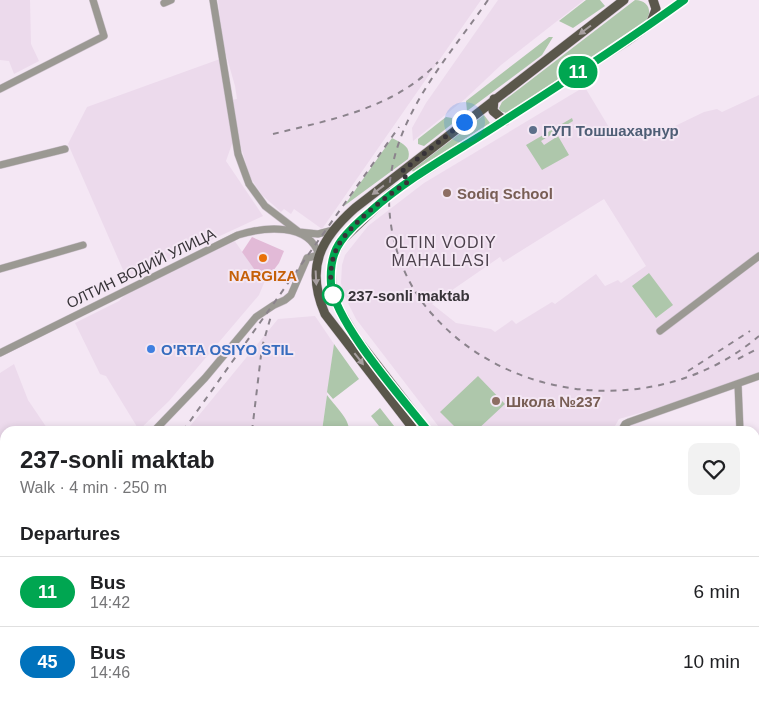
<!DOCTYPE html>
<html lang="en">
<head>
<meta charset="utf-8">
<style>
  :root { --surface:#fff; --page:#f2f2f2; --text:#202124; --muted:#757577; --line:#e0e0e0 }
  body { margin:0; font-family:Helvetica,sans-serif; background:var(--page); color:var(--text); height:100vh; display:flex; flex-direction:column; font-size:19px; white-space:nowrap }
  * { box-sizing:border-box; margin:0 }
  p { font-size:16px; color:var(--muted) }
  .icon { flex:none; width:28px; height:28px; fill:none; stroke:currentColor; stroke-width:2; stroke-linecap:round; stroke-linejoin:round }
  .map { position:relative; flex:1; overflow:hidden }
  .details { position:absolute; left:0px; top:426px; width:760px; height:281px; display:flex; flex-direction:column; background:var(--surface); border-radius:15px 15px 0 0; box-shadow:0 2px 8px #0003 }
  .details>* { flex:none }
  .badge { padding:0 10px; border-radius:16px; font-size:18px; line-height:32px }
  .you { position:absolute; width:25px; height:25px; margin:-12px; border:4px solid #fff; border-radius:50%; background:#1a73e8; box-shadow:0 0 0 8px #1a73e833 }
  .map>.badge { position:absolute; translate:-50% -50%; box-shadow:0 0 0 2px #fff }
  h2 { padding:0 20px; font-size:19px; line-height:45px }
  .round { display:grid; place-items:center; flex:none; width:52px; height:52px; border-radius:10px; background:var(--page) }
  .headline { display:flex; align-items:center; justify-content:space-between; height:85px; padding:0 20px }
  h1 { font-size:24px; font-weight:800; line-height:38px }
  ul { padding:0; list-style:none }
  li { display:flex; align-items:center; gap:15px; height:70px; padding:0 20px; border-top:1px solid var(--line) }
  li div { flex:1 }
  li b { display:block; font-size:19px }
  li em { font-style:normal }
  li .badge { min-width:55px; font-weight:700; text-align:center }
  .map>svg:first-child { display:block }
  .built { fill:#ecdaec; fill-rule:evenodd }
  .green { fill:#aec7ab }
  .building { fill:#e2bad7 }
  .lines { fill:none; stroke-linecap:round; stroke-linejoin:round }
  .minor-casing { stroke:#cec3ce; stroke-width:8 }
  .major-casing { stroke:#cec3ce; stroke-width:10 }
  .minor { stroke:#9b9993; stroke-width:7 }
  .major { stroke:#5a574b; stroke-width:9 }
  .rail { stroke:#8b838c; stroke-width:2; stroke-dasharray:6 6; stroke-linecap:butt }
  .oneway { fill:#a79fa0 }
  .line-casing { stroke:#fff; stroke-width:11 }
  .line { stroke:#00a651; stroke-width:8 }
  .walk { stroke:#373338; stroke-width:5; stroke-dasharray:0 9 }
  .service-dot { fill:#5c6f8a; stroke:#f4e7f4; stroke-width:2 }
  .education-dot { fill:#8d6e63; stroke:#f4e7f4; stroke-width:2 }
  .food-dot { fill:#e8710a; stroke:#f4e7f4; stroke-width:2 }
  .stop-dot { fill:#fff; stroke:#00a651; stroke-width:2.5 }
  .shop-dot { fill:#3f7fe0; stroke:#f4e7f4; stroke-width:2 }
  .labels { text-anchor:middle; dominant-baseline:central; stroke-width:4; stroke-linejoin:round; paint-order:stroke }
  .service-label { font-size:15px; font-weight:bold; fill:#4e5e75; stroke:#f4e7f4; text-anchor:start }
  .education-label { font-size:15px; font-weight:bold; fill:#785e54; stroke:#f4e7f4; text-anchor:start }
  .street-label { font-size:15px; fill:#373338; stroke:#f4e7f4 }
  .food-label { font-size:15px; font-weight:bold; fill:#c56008; stroke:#f4e7f4 }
  .stop-label { font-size:15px; font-weight:bold; fill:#373338; stroke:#f4e7f4; text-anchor:start }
  .shop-label { font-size:15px; font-weight:bold; fill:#366cbe; stroke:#f4e7f4; text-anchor:start }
  .neighbourhood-label { font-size:16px; letter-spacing:1px; fill:#4c414c; stroke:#f4e7f4 }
</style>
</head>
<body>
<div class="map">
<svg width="759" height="707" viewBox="0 0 759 707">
  <rect width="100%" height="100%" fill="#f4e7f4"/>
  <path class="built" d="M0 0H30L31 44 39 61 14 74 9 61 0 60Z
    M218 0H481L322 229 294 209 291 214 284 209 281 212 262 195 250 177 241 147 232 100 237 99 235 86 223 44Z
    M498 0H584L501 65 465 99 413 141 412 128 426 103Z
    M220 59 233 141 226 161 263 216 127 279 68 144 87 107Z
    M580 79 616 139 638 127 646 140 704 112 717 109 722 112 759 95V374L668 405 619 419 615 426V431H442L356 319 344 295 341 283 342 265 345 255 368 226 424 183 579 90 576 82ZM604 199 646 266 621 283 618 280 605 286 596 274 555 304 552 302 516 324 512 320 495 332 491 329 456 323 432 304 500 257 503 262Z
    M234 240 264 283 259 295 169 401 139 430 106 376 100 374 75 323 119 301 128 292Z
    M315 316 334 344 322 431H186L278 319Z
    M14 364 28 400 49 431H5V702L292 703 286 707H0V373Z
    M759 595V707H441L448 702H755V605Z"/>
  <path class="green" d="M586 0H600L605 6 573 28 559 21Z
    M635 0C646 0 652 8 648 19L509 112 506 113 500 111 499 108 502 102Z
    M549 37H553L542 55 467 111 466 101Z
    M484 115 490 123 413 172 412 170Z
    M446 117 452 118V124L424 146 418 144V139Z
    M572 118 573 121 541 141 544 145 558 136 569 155 542 170 526 145Z
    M392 138C401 143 412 146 408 159L344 206Z
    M649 273 673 305 656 318 632 286Z
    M334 344 359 379 333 399 327 392Z
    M478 376 505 404 476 431H459L440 412Z
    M327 395C334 405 350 419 349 431L347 428 333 427 332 431H322Z
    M380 408 398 431H383L371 416Z
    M759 684V707H612L642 702H755V685Z
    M448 702H565V703L534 707H441Z"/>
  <path class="building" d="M252 237 284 251 279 263 264 283 242 252Z"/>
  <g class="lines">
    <defs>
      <path id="minor" d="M213 0 238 154 249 184 265 206 299 232 318 234 333 230
        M164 3 171 0
        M0 89 104 36 93 0
        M0 165 65 149
        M0 269 83 245
        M660 331 759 256
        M0 353 238 235C264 227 309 222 319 255L307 258 291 295 285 300 274 305 256 317 205 378 154 431
        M738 384 740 431
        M621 431 625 424 629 422 759 376
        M755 493 759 492
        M0 503H5
        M755 598 759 588"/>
      <path id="major" d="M651 22 656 9 653 0
        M494 99 493 111 505 121
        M415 431 325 314C305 268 320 239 355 208L624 0
        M428 431 357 339 338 307 332 292 331 269 334 254 341 241 391 193 627 41 684 0
        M300 707 306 702
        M320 707 326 702"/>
    </defs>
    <use href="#minor" class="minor-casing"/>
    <use href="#major" class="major-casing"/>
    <use href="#minor" class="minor"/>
    <use href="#major" class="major"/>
    <path class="rail" d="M488 0C450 55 398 111 390 181 385 228 400 278 432 314 514 407 664 417 759 336
      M273 134C330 120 396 108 438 62
      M738 359 759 348
      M688 371 750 331
      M183 431 399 127
      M252 431 262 347 271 316
      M0 546 5 545
      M0 557H5"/>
  </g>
  <defs><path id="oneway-solid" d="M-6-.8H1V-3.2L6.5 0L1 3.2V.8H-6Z" transform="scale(1.25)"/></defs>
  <g class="oneway">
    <use href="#oneway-solid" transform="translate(585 30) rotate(143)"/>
    <use href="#oneway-solid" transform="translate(378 190) rotate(142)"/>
    <use href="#oneway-solid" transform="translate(316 278) rotate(87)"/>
    <use href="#oneway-solid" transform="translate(359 359) rotate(52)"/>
  </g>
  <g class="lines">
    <defs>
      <path id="line" d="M428 431C402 398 335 323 331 284 330 269 332 253 341 241 349 230 360 220 371 211 411 175 460 150 505 120 566 81 626 42 684 0"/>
    </defs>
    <use href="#line" class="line-casing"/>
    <use href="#line" class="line"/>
    <path class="walk" d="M333 295C329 279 330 261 338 246 349 225 388 195 409 181L401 172 464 122"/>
  </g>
  <circle class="service-dot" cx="533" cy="130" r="5"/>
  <g class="education-dot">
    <circle cx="447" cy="193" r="5"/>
    <circle cx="496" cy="401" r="5"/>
  </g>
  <circle class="food-dot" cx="263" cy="258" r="5"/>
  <circle class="stop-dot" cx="333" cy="295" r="10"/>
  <circle class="shop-dot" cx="151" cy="349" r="5"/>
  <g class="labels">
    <g class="service-label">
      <text x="543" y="130">ГУП Тошшахарнур</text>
    </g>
    <g class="education-label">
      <text x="457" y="193">Sodiq School</text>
      <text x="506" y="401">Школа №237</text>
    </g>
    <g class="street-label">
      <text transform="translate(141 268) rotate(-26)">ОЛТИН ВОДИЙ УЛИЦА</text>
    </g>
    <g class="food-label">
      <text x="263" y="275">NARGIZA</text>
    </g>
    <g class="stop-label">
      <text x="348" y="295">237-sonli maktab</text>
    </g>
    <g class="shop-label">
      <text x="161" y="349">O'RTA OSIYO STIL</text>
    </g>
    <g class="neighbourhood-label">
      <text x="441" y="242">OLTIN VODIY<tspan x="441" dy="18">MAHALLASI</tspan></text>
    </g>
  </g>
</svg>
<div class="you" style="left:464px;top:122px"></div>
<b class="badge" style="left:578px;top:72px;background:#00a651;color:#fff">11</b>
<section class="details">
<div class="headline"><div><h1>237-sonli maktab</h1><p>Walk · 4 min · 250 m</p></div><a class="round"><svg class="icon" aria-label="heart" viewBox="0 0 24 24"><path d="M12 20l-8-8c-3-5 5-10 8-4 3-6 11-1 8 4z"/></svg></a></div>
<h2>Departures</h2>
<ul>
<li><span class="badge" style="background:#00a651;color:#fff">11</span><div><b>Bus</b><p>14:42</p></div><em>6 min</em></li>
<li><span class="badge" style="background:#0072bc;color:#fff">45</span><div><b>Bus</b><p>14:46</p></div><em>10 min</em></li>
</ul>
</section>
</div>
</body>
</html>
